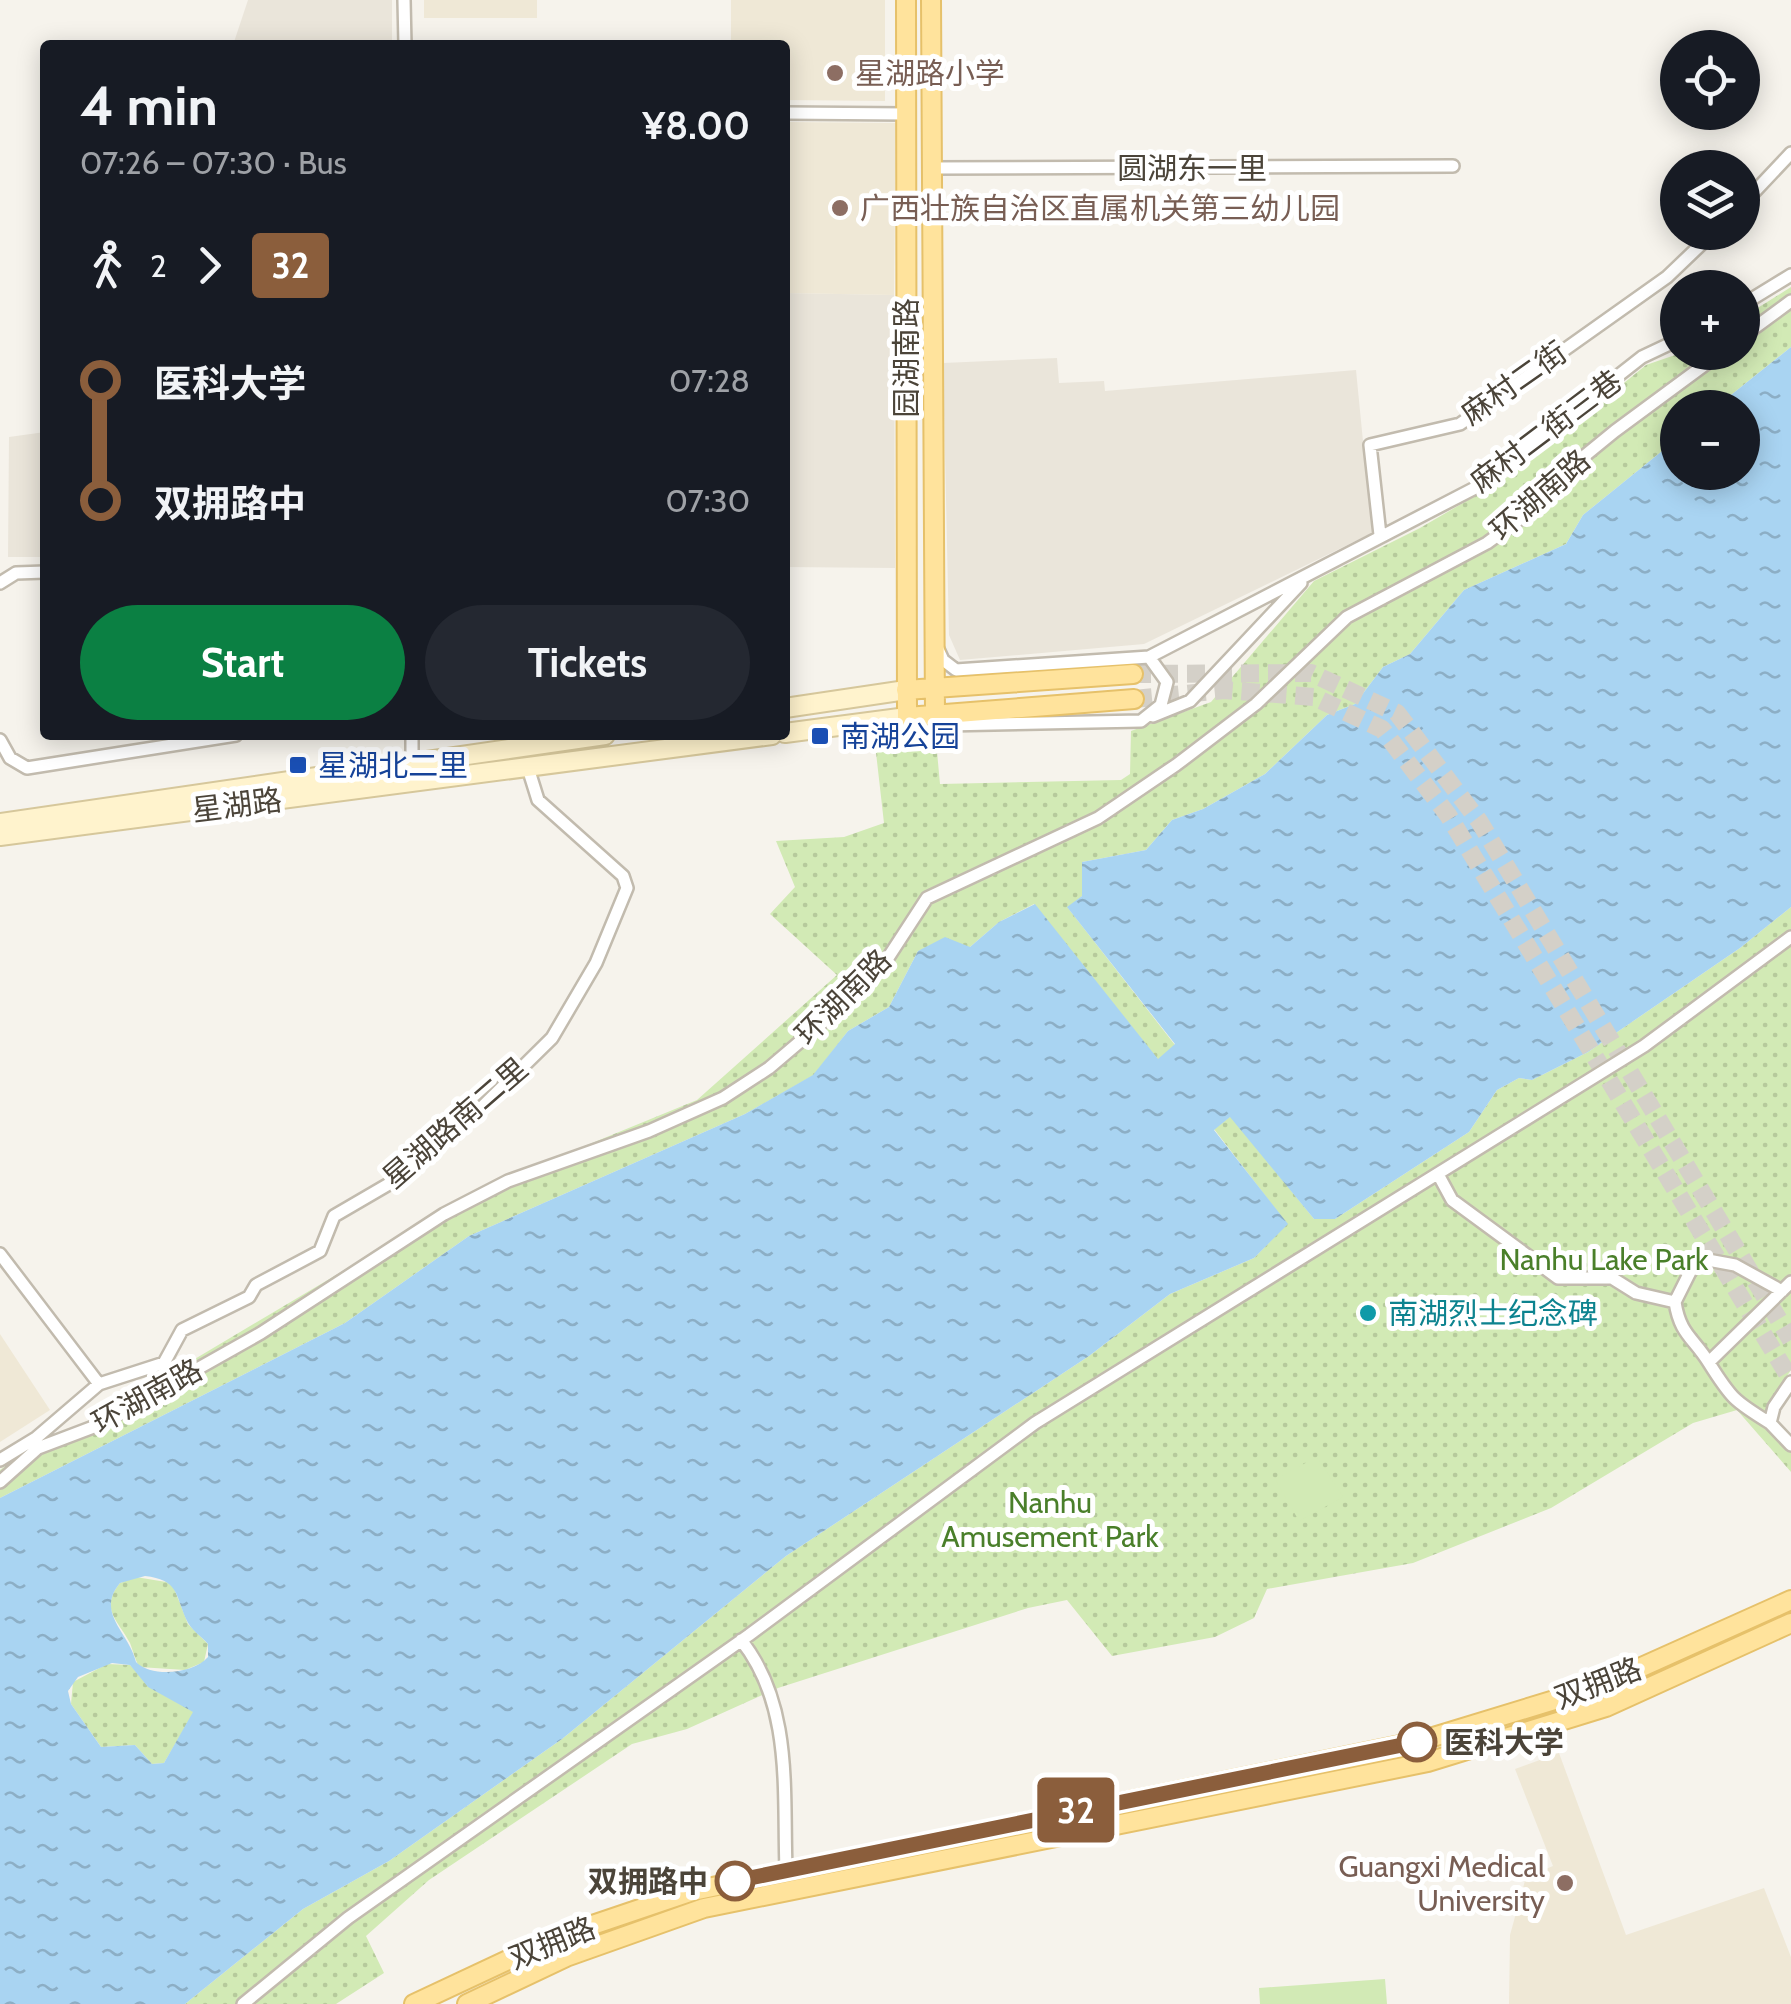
<!DOCTYPE html>
<html lang="en">
<head>
<meta charset="utf-8">
<style>
  :root { --surface:#171b24; --page:#242831; --text:#f1f3f6; --muted:#9ea1a6; --accent:#0b8043 }
  body { margin:0; font-family:Cabin,"Noto Sans SC",sans-serif; background:var(--page); color:var(--text); height:100vh; display:flex; flex-direction:column; font-size:38px; white-space:nowrap }
  * { box-sizing:border-box; margin:0 }
  p { font-size:32px; color:var(--muted) }
  .icon { flex:none; width:55px; height:55px; fill:none; stroke:currentColor; stroke-width:2; stroke-linecap:round; stroke-linejoin:round }
  .map { position:relative; flex:1; overflow:hidden }
  .panel { position:absolute; left:40px; top:40px; width:750px; height:700px; display:flex; flex-direction:column; background:var(--surface); border-radius:10px; box-shadow:0 5px 25px #0003 }
  .panel>* { flex:none }
  .badge { padding:0 20px; border-radius:8px; font-size:35px; line-height:65px }
  .buttons { position:absolute; left:1660px; top:30px; display:grid; gap:20px }
  .buttons a { display:grid; place-items:center; width:100px; height:100px; border-radius:50%; background:var(--surface); box-shadow:0 5px 25px #0003; font-size:50px }
  .map>.badge { position:absolute; translate:-50% -50%; box-shadow:0 0 0 5px #fff }
  .legs { display:flex; align-items:center; gap:15px; height:110px; padding:0 40px; font-size:32px }
  .legs p { margin-inline-start:auto }
  .headline { display:flex; align-items:center; justify-content:space-between; height:170px; padding:0 40px }
  h1 { font-size:55px; font-weight:700; line-height:75px }
  .cta { display:flex; gap:20px; margin-top:auto; padding:20px 40px }
  .cta a { flex:1; height:115px; border-radius:60px; background:var(--accent); color:#fff; font-size:40px; font-weight:700; line-height:115px; text-align:center }
  .cta a+a { background:var(--page); color:var(--text) }
  ul { padding:0 40px; list-style:none }
  li { display:flex; align-items:center; gap:35px; height:120px; font-size:38px }
  li i { display:grid; place-items:center; width:15px; height:100%; margin:0 12px; background:currentColor }
  li i::after { content:''; width:25px; height:25px; margin:-12px; border:8px solid; border-radius:50%; background:var(--surface) }
  li p { margin-inline-start:auto }
  li:first-child i { background:linear-gradient(#0000 50%,currentColor 0) }
  li:last-child i { background:linear-gradient(currentColor 50%,#0000 0) }
  .map>svg:first-child { display:block }
  .residential { fill:#eae5da }
  .education { fill:#efe8d6 }
  .park { fill:url(#park-dots) }
  .garden { fill:#d2eab5 }
  .water { fill:url(#water-ripples); fill-rule:evenodd }
  .lines { fill:none; stroke-linecap:round; stroke-linejoin:round }
  .primary-tunnel { stroke:#d4d0c8; stroke-width:18; stroke-dasharray:18 9; stroke-linecap:butt }
  .street-casing { stroke:#c2bbae; stroke-width:16 }
  .secondary-casing { stroke:#d6c79b; stroke-width:22 }
  .primary-casing { stroke:#e6c16a; stroke-width:22 }
  .street { stroke:#fff; stroke-width:11 }
  .secondary { stroke:#fff3cd; stroke-width:18 }
  .primary { stroke:#ffe39c; stroke-width:18 }
  .line-1-casing { stroke:#fff; stroke-width:22 }
  .line-1 { stroke:#8b5e3c; stroke-width:15 }
  .education-dot { fill:#8d6e63; stroke:#fff; stroke-width:4 }
  .transit-dot { fill:#1a4fb4; stroke:#fff; stroke-width:4 }
  .culture-dot { fill:#0f9aa8; stroke:#fff; stroke-width:4 }
  .stop-1-dot { fill:#fff; stroke:#8b5e3c; stroke-width:5 }
  .labels { text-anchor:middle; dominant-baseline:central; stroke-width:10; stroke-linejoin:round; paint-order:stroke }
  .education-label { font-size:30px; fill:#785e54; stroke:#fff; text-anchor:start }
  .street-label { font-size:30px; fill:#4b4439; stroke:#fff }
  .transit-label { font-size:30px; fill:#164399; stroke:#fff; text-anchor:start }
  .park-label { font-size:30px; fill:#4a7f2a; stroke:#fff }
  .culture-label { font-size:30px; fill:#0d838f; stroke:#fff; text-anchor:start }
  .stop-label { font-size:30px; font-weight:bold; fill:#4b4439; stroke:#fff; text-anchor:start }
</style>
</head>
<body>
<div class="map">
<svg width="1791" height="2004" viewBox="0 0 1791 2004">
  <defs>
    <pattern id="park-dots" width="8" height="8" patternUnits="userSpaceOnUse" patternTransform="scale(2.5)"><rect width="8" height="8" fill="#d2eab5"/><path d="M2 2h.1M6 6h.1" fill="none" stroke="#b6ca9c" stroke-width="1.8" stroke-linecap="round"/></pattern>
    <pattern id="water-ripples" width="26" height="14" patternUnits="userSpaceOnUse" patternTransform="scale(2.5)"><rect width="26" height="14" fill="#a9d4f2"/><path d="M2 4q2-2 4 0t4 0M15 11q2-2 4 0t4 0" fill="none" stroke="#8caec5"/></pattern>
  </defs>
  <rect width="100%" height="100%" fill="#f6f3ec"/>
  <path class="residential" d="M248 0H392V45H233Z
    M785 293 894 295 895 568 785 567Z
    M1057 358 1059 383 1104 381 1105 391 1356 370 1372 533 1144 644 960 660 949 635 943 363Z
    M45 432V557H8L9 437Z"/>
  <path class="education" d="M424 0H537V18H424Z
    M731 0H885V101L785 100V45L731 42Z
    M785 122 896 123 894 295 785 293Z
    M0 1334 50 1410 0 1442Z
    M1559 1753 1626 1935 1764 1888 1791 1957V2004H1509L1510 1935 1526 1877 1553 1866 1515 1769Z"/>
  <path class="park" d="M1791 287V347L1716 407 1678 408 1677 439 1583 515 1566 544 1464 590 1410 654 1383 667 1355 704 1327 715 1265 774 1203 809 1172 820 1146 850 1082 862V896L1068 908 1175 1045 1158 1060 1034 904 999 922 970 947 918 951 889 1007 848 1031 814 1075 745 1114 469 1236 345 1323 0 1498V1470L38 1441 95 1423 161 1387 178 1369 442 1212 514 1175 697 1100 837 975 770 914 795 887 776 841 844 837 884 823 874 735 935 730 940 784 1121 780 1130 774 1131 731 1211 702 1314 581 1420 528 1511 475 1646 365 1681 353 1742 352 1743 317Z
    M1791 907V1370L1767 1405 1791 1448V1472L1737 1410 1693 1423 1551 1508 1413 1563 1267 1589 1254 1618 1215 1637 1112 1656 1067 1600 1028 1608 778 1688 687 1729 632 1744 429 1880 366 1936 384 1973 336 2004H185L303 1909 389 1861 562 1739 786 1556 1089 1356 1170 1294 1254 1258 1287 1224 1214 1129 1231 1116 1314 1219H1335L1469 1132 1497 1090 1519 1078 1532 1080 1588 1052 1740 948Z
    M136 1577 172 1583 188 1624 208 1644 204 1662 185 1670 139 1667C135 1659 133 1651 130 1643 118 1620 99 1609 120 1583Z
    M107 1664 130 1665 160 1692 194 1712 164 1763 152 1764 135 1745 101 1747 71 1704 73 1682Z"/>
  <path class="garden" d="M1317 1457 1343 1497 1299 1521 1275 1479Z
    M1385 1979 1387 2004H1260L1259 1988Z"/>
  <path class="water" d="M1791 347V907L1740 948 1588 1052 1532 1080 1519 1078 1497 1090 1469 1132 1335 1219H1314L1230 1117 1214 1130 1288 1224 1254 1258 1170 1294 1089 1356 786 1556 562 1739 389 1861 303 1909 185 2004H0V1498L345 1323 469 1236 745 1114 813 1075 848 1031 889 1007 918 951 945 937 970 947 999 922 1035 904 1158 1059 1175 1044 1067 907 1082 896V862L1146 850 1172 820 1203 809 1265 774 1327 715 1355 704 1383 667 1410 654 1464 590 1566 544 1583 515 1677 439 1678 472H1742V408L1716 407ZM145 1576C178 1580 175 1593 186 1619 191 1630 201 1636 208 1644V1657C193 1674 152 1678 136 1662 129 1632 95 1613 120 1583ZM112 1663 130 1665 148 1687 193 1712 164 1763 152 1764 135 1745 101 1747 71 1704 68 1691 78 1677Z"/>
  <g class="lines">
    <path class="primary-tunnel" d="M1133 674 1311 673 1397 713 1479 821 1791 1340
      M1134 699 1224 690 1314 697 1382 729 1448 815 1791 1380"/>
    <defs>
      <path id="street" d="M404 0 405 45
        M785 113 906 114
        M932 168 1453 166
        M1742 205 1791 153
        M1742 305 1791 275
        M1742 337 1791 301
        M1380 535 1370 445 1460 424 1667 277 1714 232
        M0 583 16 573 45 572
        M1149 657 1475 488 1642 357 1678 340
        M935 714 946 725 1141 721 1161 705 1167 682 1149 657 956 670 943 660 937 647
        M1153 716 1190 701 1301 583
        M412 735V762
        M0 740 10 758 27 768 236 735
        M1439 1176 1452 1200 1558 1278H1612L1636 1293 1675 1302C1680 1335 1694 1338 1709 1363 1731 1398 1734 1401 1770 1423
        M0 1254 99 1384
        M1675 1302 1697 1258 1735 1265 1782 1291
        M1709 1362 1791 1282
        M1791 1382 1774 1407 1770 1423 1791 1445
        M0 1460 36 1438 99 1384 164 1363 182 1330 249 1297 256 1285 320 1251 334 1216 394 1181 480 1109 552 1038 596 963 627 888 623 876 538 800 528 768
        M0 1482 38 1448 96 1426 261 1333 444 1214 508 1181 649 1131 723 1098 769 1068 836 1011 884 964 927 898 1098 818 1176 765 1256 704 1347 617 1487 543 1536 507 1566 471 1615 431 1722 352
        M741 1640C793 1705 783 1792 786 1869
        M243 2004 348 1918 749 1635 1035 1423 1644 1046 1791 937"/>
      <path id="secondary" d="M785 708 906 690
        M785 733 907 717
        M0 823 605 735
        M0 836 772 735"/>
      <path id="primary" d="M906 0 907 717 1134 699
        M931 0 935 714
        M906 690 1133 674
        M414 2004 557 1937 693 1891 1420 1741 1597 1687 1791 1600
        M467 2004 566 1957 704 1908 1428 1762 1606 1707 1791 1623"/>
    </defs>
    <use href="#street" class="street-casing"/>
    <use href="#secondary" class="secondary-casing"/>
    <use href="#primary" class="primary-casing"/>
    <use href="#street" class="street"/>
    <use href="#secondary" class="secondary"/>
    <use href="#primary" class="primary"/>
  </g>
  <g class="lines">
    <defs>
      <path id="line-1" d="M735 1881 1417 1742"/>
    </defs>
    <use href="#line-1" class="line-1-casing"/>
    <use href="#line-1" class="line-1"/>
  </g>
  <g class="education-dot">
    <circle cx="835" cy="73" r="10"/>
    <circle cx="840" cy="208" r="10"/>
    <circle cx="1565" cy="1883" r="10"/>
  </g>
  <g class="transit-dot">
    <rect x="810" y="726" width="20" height="20" rx="5"/>
    <rect x="288" y="755" width="20" height="20" rx="5"/>
  </g>
  <circle class="culture-dot" cx="1368" cy="1313" r="10"/>
  <g class="stop-1-dot">
    <circle cx="1417" cy="1742" r="18"/>
    <circle cx="735" cy="1881" r="18"/>
  </g>
  <g class="labels">
    <g class="education-label">
      <text x="855" y="73">星湖路小学</text>
      <text x="860" y="208">广西壮族自治区直属机关第三幼儿园</text>
      <text x="1545" y="1866" text-anchor="end">Guangxi Medical<tspan x="1545" dy="34">University</tspan></text>
    </g>
    <g class="street-label">
      <text x="1192" y="168">圆湖东一里</text>
      <text transform="translate(906 358) rotate(-90)">园湖南路</text>
      <text transform="translate(1514 383) rotate(-35)">麻村二街</text>
      <text transform="translate(1546 431) rotate(-37)">麻村二街三巷</text>
      <text transform="translate(1540 495) rotate(-41)">环湖南路</text>
      <text transform="translate(237 805) rotate(-7)">星湖路</text>
      <text transform="translate(843 997) rotate(-45)">环湖南路</text>
      <text transform="translate(455 1123) rotate(-41)">星湖路南二里</text>
      <text transform="translate(147 1396) rotate(-29)">环湖南路</text>
      <text transform="translate(1598 1683) rotate(-21)">双拥路</text>
      <text transform="translate(552 1943) rotate(-22)">双拥路</text>
    </g>
    <g class="transit-label">
      <text x="840" y="736">南湖公园</text>
      <text x="318" y="765">星湖北二里</text>
    </g>
    <g class="park-label">
      <text x="1604" y="1259">Nanhu Lake Park</text>
      <text x="1050" y="1502">Nanhu<tspan x="1050" dy="34">Amusement Park</tspan></text>
    </g>
    <g class="culture-label">
      <text x="1388" y="1313">南湖烈士纪念碑</text>
    </g>
    <g class="stop-label">
      <text x="1444" y="1742">医科大学</text>
      <text x="708" y="1881" text-anchor="end">双拥路中</text>
    </g>
  </g>
</svg>
<div class="buttons">
<a><svg class="icon" aria-label="locate" viewBox="0 0 24 24"><circle cx="12" cy="12" r="6"/><path d="M12 2v4M12 18v4M2 12h4M18 12h4"/></svg></a>
<a><svg class="icon" aria-label="layers" viewBox="0 0 24 24"><path d="M12 4l9 5-9 5-9-5zM3 14l9 5 9-5"/></svg></a>
<a>+</a>
<a>−</a>
</div>
<b class="badge" style="left:1076px;top:1810px;background:#8b5e3c;color:#fff">32</b>
<section class="panel">
<div class="headline"><div><h1>4 min</h1><p>07:26 – 07:30 · Bus</p></div><b>¥8.00</b></div>
<div class="legs"><svg class="icon" aria-label="walk" viewBox="0 0 24 24"><circle cx="13" cy="4" r="2"/><path d="M13 8l-2 6 4 7M11 14l-3 7M7 12l3-4h3l4 4"/></svg>2<svg class="icon" aria-label="forward" viewBox="0 0 24 24"><path d="M9 5l7 7-7 7"/></svg><b class="badge" style="background:#8b5e3c;color:#fff">32</b></div>
<ul>
<li><i style="color:#8b5e3c"></i><b>医科大学</b><p>07:28</p></li>
<li><i style="color:#8b5e3c"></i><b>双拥路中</b><p>07:30</p></li>
</ul>
<div class="cta"><a>Start</a><a>Tickets</a></div>
</section>
</div>
</body>
</html>
